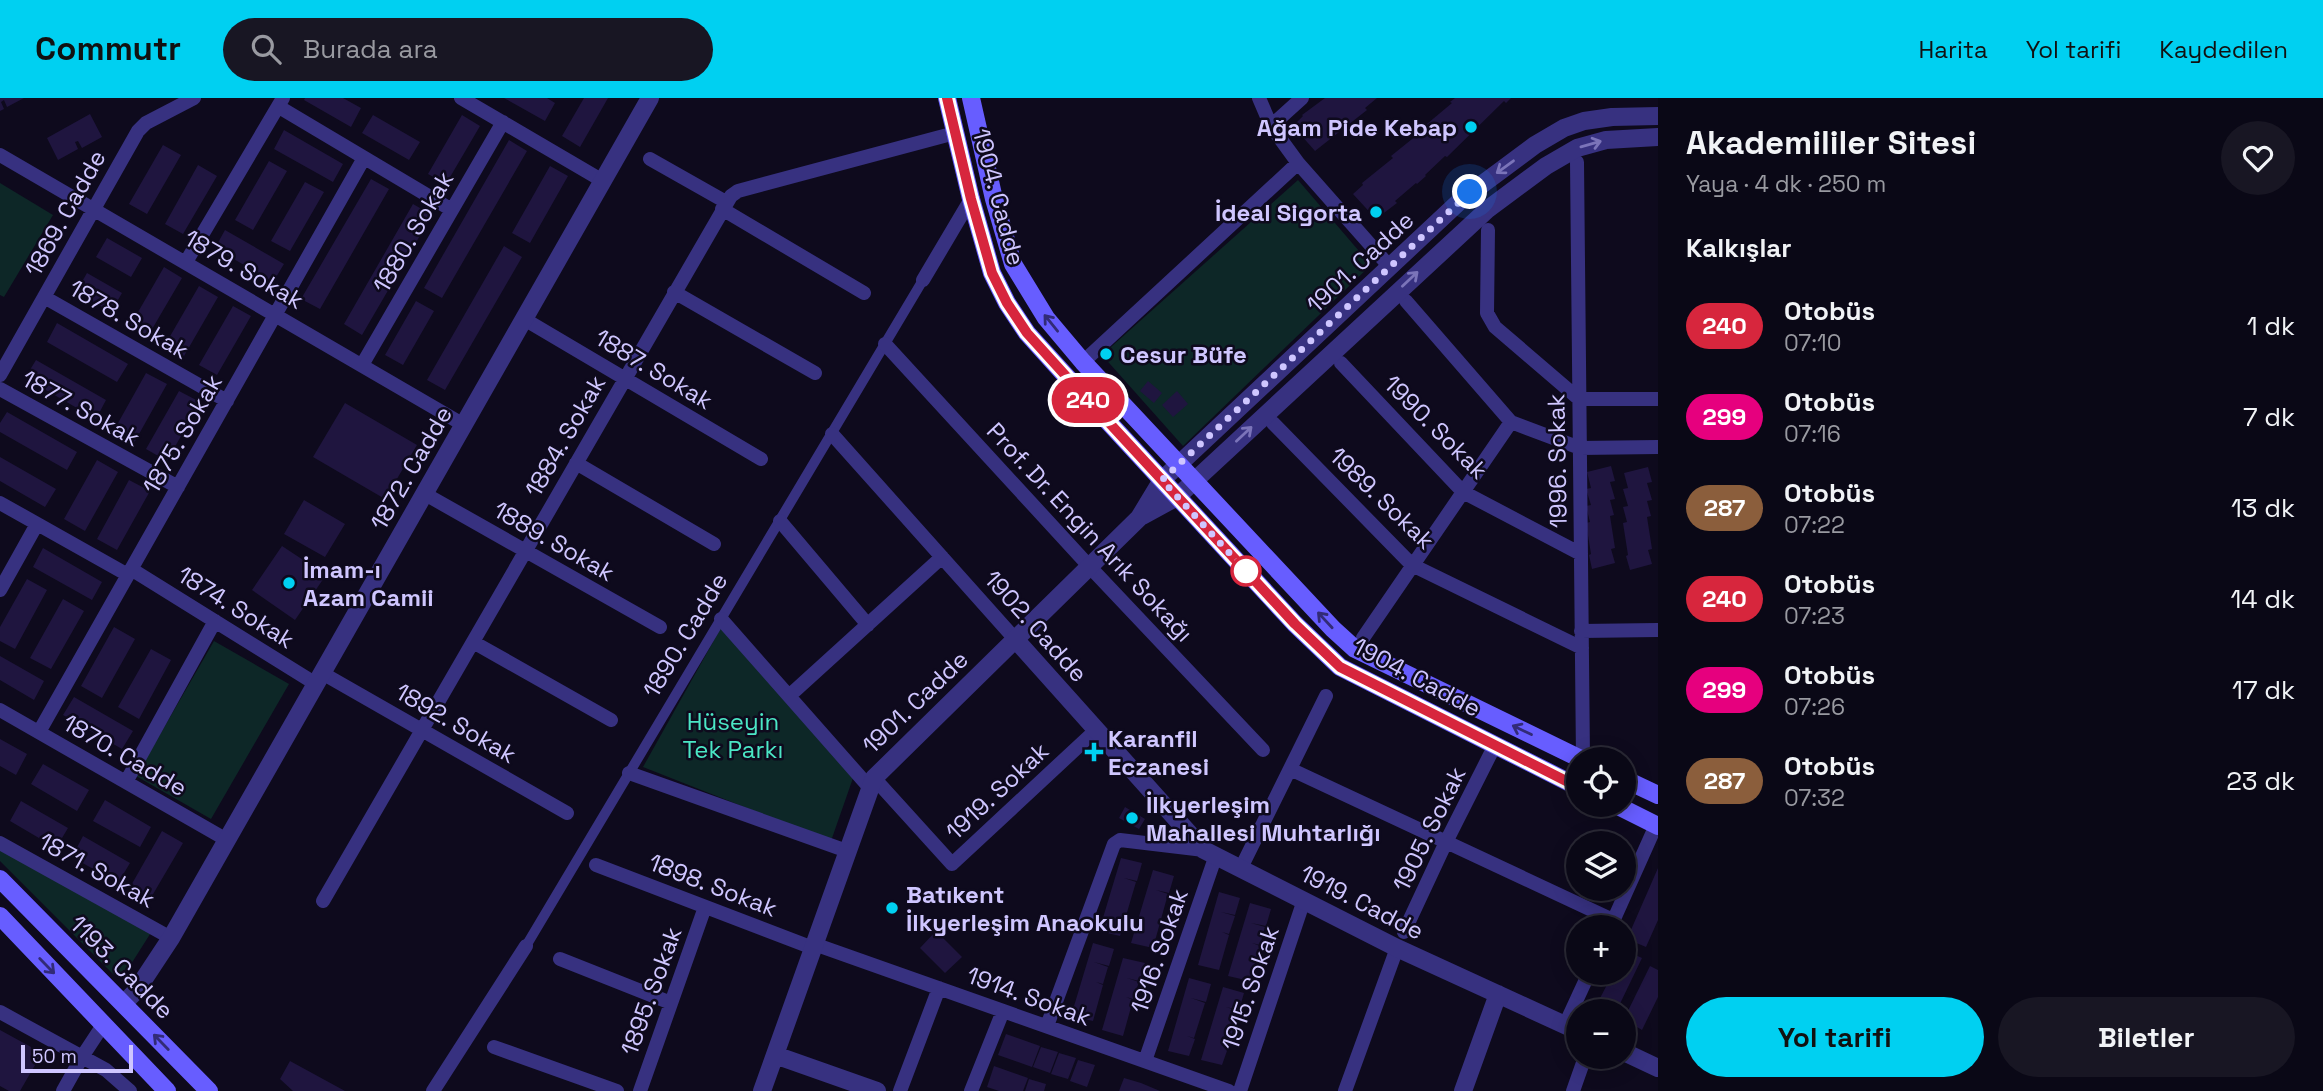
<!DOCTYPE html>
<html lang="tr">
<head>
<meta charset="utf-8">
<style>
  :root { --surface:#0a0816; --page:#181623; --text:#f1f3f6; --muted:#999aa1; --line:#2a2935; --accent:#00d0f1 }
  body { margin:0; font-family:"Space Grotesk",sans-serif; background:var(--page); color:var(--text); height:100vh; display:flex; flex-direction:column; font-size:26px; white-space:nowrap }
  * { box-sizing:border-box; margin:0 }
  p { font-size:23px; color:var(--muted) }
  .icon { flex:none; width:38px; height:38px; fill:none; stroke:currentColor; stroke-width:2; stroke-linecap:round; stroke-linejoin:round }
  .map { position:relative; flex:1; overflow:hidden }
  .details { display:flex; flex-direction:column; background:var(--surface); width:665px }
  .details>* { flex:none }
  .badge { padding:0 14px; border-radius:23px; font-size:24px; line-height:46px }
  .tools { position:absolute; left:1566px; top:649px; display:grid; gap:14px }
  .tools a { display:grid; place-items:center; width:70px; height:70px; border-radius:50%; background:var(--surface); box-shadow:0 4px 18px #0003,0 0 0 2px var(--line); font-size:35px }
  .scale { position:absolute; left:21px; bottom:18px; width:112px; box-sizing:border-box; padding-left:7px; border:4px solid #cfc6ff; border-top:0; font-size:19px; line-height:24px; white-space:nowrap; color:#cfc6ff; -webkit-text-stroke:5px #0e0a1d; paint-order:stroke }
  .you { position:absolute; width:35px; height:35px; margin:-18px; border:5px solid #fff; border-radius:50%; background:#1a73e8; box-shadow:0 0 0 10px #1a73e833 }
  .map>.badge { position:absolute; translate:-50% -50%; box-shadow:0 0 0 4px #fff }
  h2 { padding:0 28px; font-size:26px; line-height:63px }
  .round { display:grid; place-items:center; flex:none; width:74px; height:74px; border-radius:37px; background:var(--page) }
  .summary { display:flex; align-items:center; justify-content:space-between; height:119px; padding:0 28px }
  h1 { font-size:33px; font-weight:700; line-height:52px }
  .primary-button { display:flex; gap:14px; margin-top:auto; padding:14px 28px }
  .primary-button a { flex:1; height:80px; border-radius:42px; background:var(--accent); color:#111; font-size:28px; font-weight:700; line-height:80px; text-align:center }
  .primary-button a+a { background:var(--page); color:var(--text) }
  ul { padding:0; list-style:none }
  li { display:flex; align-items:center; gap:21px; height:91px; padding:0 28px }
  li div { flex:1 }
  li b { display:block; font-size:26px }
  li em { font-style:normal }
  li .badge { min-width:77px; font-weight:700; text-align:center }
  header { display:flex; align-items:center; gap:42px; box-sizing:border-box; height:98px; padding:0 35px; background:var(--accent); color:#111 }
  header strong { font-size:33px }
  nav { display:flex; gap:38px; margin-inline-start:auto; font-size:24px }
  .search { width:490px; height:63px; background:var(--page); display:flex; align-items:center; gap:18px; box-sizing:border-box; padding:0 24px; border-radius:38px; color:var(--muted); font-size:26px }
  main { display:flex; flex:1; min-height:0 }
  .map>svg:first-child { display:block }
  .green { fill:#0d2727 }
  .building { fill:#1f153f }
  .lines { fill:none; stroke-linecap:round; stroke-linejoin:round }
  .pedestrian { stroke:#373180; stroke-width:10 }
  .minor { stroke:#373180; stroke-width:14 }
  .tertiary { stroke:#373180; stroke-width:18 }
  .secondary { stroke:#675dff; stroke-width:18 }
  .oneway { stroke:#7b74b9 }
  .oneway2 { stroke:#322b77 }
  .line-casing { stroke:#fff; stroke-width:16 }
  .line { stroke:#d7263d; stroke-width:10 }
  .walk { stroke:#cfc6ff; stroke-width:7; stroke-dasharray:0 12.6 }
  .poi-dot { fill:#00d0f1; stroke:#0e0a1d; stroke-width:2.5 }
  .stop-dot { fill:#fff; stroke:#d7263d; stroke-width:3.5 }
  .labels { text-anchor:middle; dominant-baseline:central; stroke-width:5; stroke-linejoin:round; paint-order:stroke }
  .poi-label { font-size:24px; font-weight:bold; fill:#cfc6ff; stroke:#0e0a1d; text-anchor:start }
  .street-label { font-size:24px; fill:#cfc6ff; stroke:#0e0a1d }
  .park-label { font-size:24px; fill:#4be6c5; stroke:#0e0a1d }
</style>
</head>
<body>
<header>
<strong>Commutr</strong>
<div class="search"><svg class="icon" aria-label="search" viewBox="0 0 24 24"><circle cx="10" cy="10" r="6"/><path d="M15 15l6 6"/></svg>Burada ara</div>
<nav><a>Harita</a><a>Yol tarifi</a><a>Kaydedilen</a></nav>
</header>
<main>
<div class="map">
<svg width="1658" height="993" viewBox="0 0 1658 993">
  <rect width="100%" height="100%" fill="#0e0a1d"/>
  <path class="green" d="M1298 82 1371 167 1183 348 1102 257Z
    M0 85 53 117 4 199 0 197Z
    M722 528 853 680 831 743 643 669Z
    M214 543 289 586 211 721 136 678Z
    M0 749 152 833 126 874 121 878 114 877 0 763Z"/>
  <path class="building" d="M0 0H24L7 9 4 2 1 4 4 11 0 13Z
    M305 0H343L361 10 351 29 304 2Z
    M504 0H547L555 5 545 23Z
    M584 0H608L580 49 562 38Z
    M1325 0H1377L1365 10 1367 12 1315 53 1293 28 1303 18 1302 17Z
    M1455 0H1511L1506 5 1504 3 1447 59 1445 58 1425 77 1426 78 1417 86 1416 85 1395 103 1397 105 1376 121 1353 96 1363 87 1362 85 1393 60 1391 58 1422 33 1421 31 1452 5 1450 4Z
    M90 16 102 39 82 50 78 43 75 44 78 51 58 62 47 40Z
    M373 17 420 44 409 62 362 35Z
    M462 17 480 28 446 86 428 76Z
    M284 32 343 66 333 84 274 51Z
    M509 42 527 53 442 200 424 190Z
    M163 47 181 57 147 116 129 106Z
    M269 63 287 73 253 132 235 122Z
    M198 67 217 78 183 136 165 126Z
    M550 68 568 78 530 145 512 135Z
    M371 81 389 91 320 211 301 201Z
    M305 84 324 94 290 153 271 143Z
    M413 106 432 117 362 237 344 226Z
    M225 132 284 166 273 184 215 150Z
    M107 140 142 160 131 179 96 159Z
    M504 148 522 159 445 292 427 282Z
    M164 169 182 180 148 238 130 228Z
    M87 175 122 195 111 214 76 194Z
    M199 188 218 199 184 258 165 247Z
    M416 203 434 213 403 267 385 257Z
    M233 208 251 218 217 277 199 267Z
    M57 225 128 266 117 284 47 244Z
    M36 262 106 302 96 321 25 280Z
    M146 275 167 286 134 345 113 334Z
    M1148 283 1162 295 1154 305 1140 293Z
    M179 293 200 304 167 363 146 351Z
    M1177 293 1188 306 1173 319 1162 307Z
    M345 305 417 347 385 401 313 359Z
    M7 314 77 354 67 372 0 334V325Z
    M0 359 56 391 45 409 0 383Z
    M97 362 118 374 85 433 64 421Z
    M1611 368 1615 383 1610 384 1615 401 1610 402 1614 417 1610 418 1615 450 1611 451 1615 465 1592 471 1589 457 1591 456 1586 425 1590 424 1586 408 1591 407 1586 391 1591 390 1587 374Z
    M1648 369 1652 384 1647 385 1652 402 1647 403 1651 418 1647 419 1652 451 1648 452 1652 466 1630 472 1626 458 1628 457 1623 425 1627 424 1623 409 1628 408 1623 391 1628 390 1624 375Z
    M129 382 150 393 117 452 97 441Z
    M304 402 345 426 325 459 284 436Z
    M282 448 326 477 295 522 252 492Z
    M43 450 102 484 92 502 33 469Z
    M27 481 47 492 15 551 0 543V529Z
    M63 501 84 513 51 571 30 560Z
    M114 529 135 541 102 600 81 588Z
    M151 551 171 562 139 621 118 609Z
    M0 558 44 583 34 602 0 582Z
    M74 599 133 633 122 651 63 617Z
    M0 641 27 656 16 677 0 668Z
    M43 666 89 692 77 713 31 686Z
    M105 702 151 729 140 749 93 723Z
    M21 703 68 730 56 750 10 723Z
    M1125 709 1145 721 1139 731 1119 720Z
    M162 733 183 745 149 803 129 791Z
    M83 738 130 765 118 785 72 759Z
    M1121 760 1142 765 1137 783 1124 780 1136 784 1120 838 1099 833Z
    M1658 770V822L1646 849 1627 841Z
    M1153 772 1174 778 1169 795 1156 792 1168 796 1153 850 1131 845Z
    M1219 794 1240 800 1235 817 1221 814 1235 818 1229 836 1222 834 1229 837 1219 872 1198 867Z
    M1250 805 1271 811 1266 828 1251 825 1265 829 1260 847 1252 845 1260 848 1250 883 1228 878Z
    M936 833 962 859 945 875 920 850Z
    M1093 845 1114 851 1109 868 1094 864 1108 869 1103 886 1096 884 1103 887 1093 923 1071 918Z
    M1624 852 1642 860 1616 914H1608L1596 908 1613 875H1624Z
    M1123 860 1145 865 1139 883 1127 880 1139 884 1133 901 1126 899 1133 902 1123 938 1102 932Z
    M1650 868 1658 872V899L1642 932 1624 921Z
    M1189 880 1211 886 1206 904 1191 900 1205 905 1194 940 1187 938 1195 941 1189 958 1168 953Z
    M1223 889 1244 895 1239 912 1226 909 1238 913 1233 931 1225 929 1233 932 1227 949 1220 947 1228 950 1222 967 1201 962Z
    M0 932 42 955 20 993H9L0 988Z
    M1006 936 1040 948 1032 969 998 957Z
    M1041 949 1058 954 1050 975 1033 969Z
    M1059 955 1076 960 1068 981 1051 976Z
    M1078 962 1095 967 1087 989 1070 983Z
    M290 963 345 993H293L280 981Z
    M994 968 1028 980 1023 993H999L987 989Z
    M1124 980 1141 985 1160 993H1119Z
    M1029 981 1046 986 1044 993H1025Z"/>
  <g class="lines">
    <path class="pedestrian" d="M526 848 923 182"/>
    <path class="minor" d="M461 0 603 83
      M1259 0 1271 28 1298 65 1390 169
      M279 9 452 112
      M1271 28 1302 0
      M0 57 464 327
      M650 61 726 104
      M1577 64 1583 661
      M722 111 864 195
      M1488 132 1487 215 1495 229 1579 301H1658
      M186 164 283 0
      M923 182 971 101
      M674 194 815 275
      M44 199 227 303
      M1406 203 1511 324 1580 350 1658 349
      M524 221 761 361
      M885 246 1089 468 1263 652
      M1083 264 1298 65
      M1341 265 1463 394 1581 456
      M362 267 503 24
      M0 277 138 33 146 25 194 0
      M0 291 178 389
      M1273 325 1412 467 1582 550
      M832 336 1015 541
      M576 365 714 446
      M425 396 660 529
      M0 405 128 477
      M780 423 868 527
      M131 471 316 586
      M0 492 37 426
      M721 521 870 690
      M1581 533 1658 532
      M1363 540 1511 324
      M473 544 611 622
      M322 575 567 715
      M789 598 942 459
      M0 612 227 742
      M39 634 364 60
      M1290 671 1613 822
      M629 675 847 753
      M874 680 952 766 1096 632
      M126 684 215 523
      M0 745 171 840
      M596 767 813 850
      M1241 770 1326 598
      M323 803 731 98 738 93 955 35
      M1610 830 1656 727
      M1404 834 1446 744 1495 647
      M814 846 1229 993
      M560 861 671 905
      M0 914 106 972 130 993
      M1565 927 1589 875
      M1047 928 1114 746 1120 742 1204 752
      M494 949 617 993
      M1145 963 1216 757
      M63 993 82 959 103 927
      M433 993 526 848
      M640 993 705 809
      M900 993 939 890
      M971 993 1003 913
      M1240 993 1304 802
      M1345 993 1397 850
      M1573 993 1585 959"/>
    <path class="tertiary" d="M1142 418 1177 399 1488 111 1546 68 1577 50 1606 42 1658 39
      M1015 541 1204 752 1397 850 1578 933
      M124 905 136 893 171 840 650 0
      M1624 954 1658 970
      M775 957 877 993
      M762 993 874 680 1139 420 1162 382 1461 102 1535 47 1564 30 1584 23 1612 19 1658 18
      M1463 993 1498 896"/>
    <path class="secondary" d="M947 0 971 101 992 175 1007 205 1027 235 1065 277 1295 526 1340 569 1578 689
      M971 0 994 101 1013 166 1046 220 1083 264 1333 531 1355 551 1583 662
      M1624 681 1658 697
      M1616 707 1658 728
      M0 781 209 993
      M0 818 167 993"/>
  </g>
  <defs><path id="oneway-shaft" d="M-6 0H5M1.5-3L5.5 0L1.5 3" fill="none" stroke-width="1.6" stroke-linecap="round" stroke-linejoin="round" transform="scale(1.75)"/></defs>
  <g class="oneway">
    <use href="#oneway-shaft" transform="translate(1591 46) rotate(-16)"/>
    <use href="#oneway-shaft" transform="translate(1505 69) rotate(144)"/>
    <use href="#oneway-shaft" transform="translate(1410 181) rotate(-43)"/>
    <use href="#oneway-shaft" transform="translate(1244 336) rotate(-43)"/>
  </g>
  <g class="oneway2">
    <use href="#oneway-shaft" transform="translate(1051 225) rotate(-129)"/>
    <use href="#oneway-shaft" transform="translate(1325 522) rotate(-133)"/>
    <use href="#oneway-shaft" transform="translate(1522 632) rotate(-154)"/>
    <use href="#oneway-shaft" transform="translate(47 868) rotate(46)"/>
    <use href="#oneway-shaft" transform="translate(161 944) rotate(-134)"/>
  </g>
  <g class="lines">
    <defs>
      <path id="line" d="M947 0 971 101 992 175 1007 205 1027 235 1065 277 1295 526 1340 569 1578 689"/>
    </defs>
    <use href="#line" class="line-casing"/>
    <use href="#line" class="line"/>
    <path class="walk" d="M1246 473 1162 382 1470 94"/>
  </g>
  <g class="poi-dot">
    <circle cx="1471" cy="29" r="7"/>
    <circle cx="1376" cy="114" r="7"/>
    <circle cx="1106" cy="256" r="7"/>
    <circle cx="289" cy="485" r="7"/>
    <path d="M1090.5 643.5h7v7h7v7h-7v7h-7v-7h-7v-7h7z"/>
    <circle cx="1132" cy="720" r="7"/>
    <circle cx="892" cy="810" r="7"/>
  </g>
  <circle class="stop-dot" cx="1246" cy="473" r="14"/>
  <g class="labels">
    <g class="poi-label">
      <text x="1457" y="29" text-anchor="end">Ağam Pide Kebap</text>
      <text x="1362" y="114" text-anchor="end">İdeal Sigorta</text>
      <text x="1120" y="256">Cesur Büfe</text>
      <text x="303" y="471">İmam-ı<tspan x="303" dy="28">Azam Camii</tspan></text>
      <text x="1108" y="640">Karanfil<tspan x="1108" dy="28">Eczanesi</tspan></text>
      <text x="1146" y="706">İlkyerleşim<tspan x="1146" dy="28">Mahallesi Muhtarlığı</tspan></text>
      <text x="906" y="796">Batıkent<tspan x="906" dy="28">İlkyerleşim Anaokulu</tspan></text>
    </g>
    <g class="street-label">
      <text transform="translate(999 99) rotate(75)">1904. Cadde</text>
      <text transform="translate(65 115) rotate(-61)">1869. Cadde</text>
      <text transform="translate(413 134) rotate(-60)">1880. Sokak</text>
      <text transform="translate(1360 164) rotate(-43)">1901. Cadde</text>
      <text transform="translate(244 171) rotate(30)">1879. Sokak</text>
      <text transform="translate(129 221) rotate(30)">1878. Sokak</text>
      <text transform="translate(654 271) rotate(31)">1887. Sokak</text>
      <text transform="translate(81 310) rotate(29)">1877. Sokak</text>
      <text transform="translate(1436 329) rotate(45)">1990. Sokak</text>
      <text transform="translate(182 336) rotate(-60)">1875. Sokak</text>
      <text transform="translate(565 338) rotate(-60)">1884. Sokak</text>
      <text transform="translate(1557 363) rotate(-91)">1996. Sokak</text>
      <text transform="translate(411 370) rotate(-60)">1872. Cadde</text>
      <text transform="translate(1382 400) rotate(44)">1989. Sokak</text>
      <text transform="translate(1090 434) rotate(47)">Prof. Dr. Engin Arık Sokağı</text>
      <text transform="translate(554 443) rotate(30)">1889. Sokak</text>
      <text transform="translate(236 509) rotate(32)">1874. Sokak</text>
      <text transform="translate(1036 528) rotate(48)">1902. Cadde</text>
      <text transform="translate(685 537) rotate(-59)">1890. Cadde</text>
      <text transform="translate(1417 579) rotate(28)">1904. Cadde</text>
      <text transform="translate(915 604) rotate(-44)">1901. Cadde</text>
      <text transform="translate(456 625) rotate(30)">1892. Sokak</text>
      <text transform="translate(125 657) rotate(30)">1870. Cadde</text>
      <text transform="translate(997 693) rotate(-43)">1919. Sokak</text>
      <text transform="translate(1429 731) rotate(-64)">1905. Sokak</text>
      <text transform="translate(97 772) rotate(29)">1871. Sokak</text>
      <text transform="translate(713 787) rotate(21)">1898. Sokak</text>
      <text transform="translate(1362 804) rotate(27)">1919. Cadde</text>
      <text transform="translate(1159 853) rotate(-71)">1916. Sokak</text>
      <text transform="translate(122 869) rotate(45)">1193. Cadde</text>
      <text transform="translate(1250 890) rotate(-71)">1915. Sokak</text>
      <text transform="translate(651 893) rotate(-70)">1895. Sokak</text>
      <text transform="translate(1029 898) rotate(20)">1914. Sokak</text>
    </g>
    <g class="park-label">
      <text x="733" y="623">Hüseyin<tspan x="733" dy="28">Tek Parkı</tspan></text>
    </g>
  </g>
</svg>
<div class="tools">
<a><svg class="icon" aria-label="locate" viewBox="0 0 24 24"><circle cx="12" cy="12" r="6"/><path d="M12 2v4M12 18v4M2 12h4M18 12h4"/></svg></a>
<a><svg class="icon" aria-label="layers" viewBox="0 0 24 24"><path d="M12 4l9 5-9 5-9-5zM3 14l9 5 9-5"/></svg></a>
<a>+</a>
<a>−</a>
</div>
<div class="scale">50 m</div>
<div class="you" style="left:1470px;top:94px"></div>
<b class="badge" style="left:1088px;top:302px;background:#d7263d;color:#fff">240</b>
</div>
<section class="details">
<div class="summary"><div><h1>Akademililer Sitesi</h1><p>Yaya · 4 dk · 250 m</p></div><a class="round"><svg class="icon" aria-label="heart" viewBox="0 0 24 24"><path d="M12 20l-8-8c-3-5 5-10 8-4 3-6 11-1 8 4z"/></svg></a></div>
<h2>Kalkışlar</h2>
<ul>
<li><span class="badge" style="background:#d7263d;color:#fff">240</span><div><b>Otobüs</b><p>07:10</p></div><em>1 dk</em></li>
<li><span class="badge" style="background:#e6007e;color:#fff">299</span><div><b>Otobüs</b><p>07:16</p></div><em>7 dk</em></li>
<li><span class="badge" style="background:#8b5e3c;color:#fff">287</span><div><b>Otobüs</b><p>07:22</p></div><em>13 dk</em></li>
<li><span class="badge" style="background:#d7263d;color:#fff">240</span><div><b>Otobüs</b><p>07:23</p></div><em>14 dk</em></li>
<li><span class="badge" style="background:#e6007e;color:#fff">299</span><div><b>Otobüs</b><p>07:26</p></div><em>17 dk</em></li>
<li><span class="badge" style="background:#8b5e3c;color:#fff">287</span><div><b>Otobüs</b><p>07:32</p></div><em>23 dk</em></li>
</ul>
<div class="primary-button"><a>Yol tarifi</a><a>Biletler</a></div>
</section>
</main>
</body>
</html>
